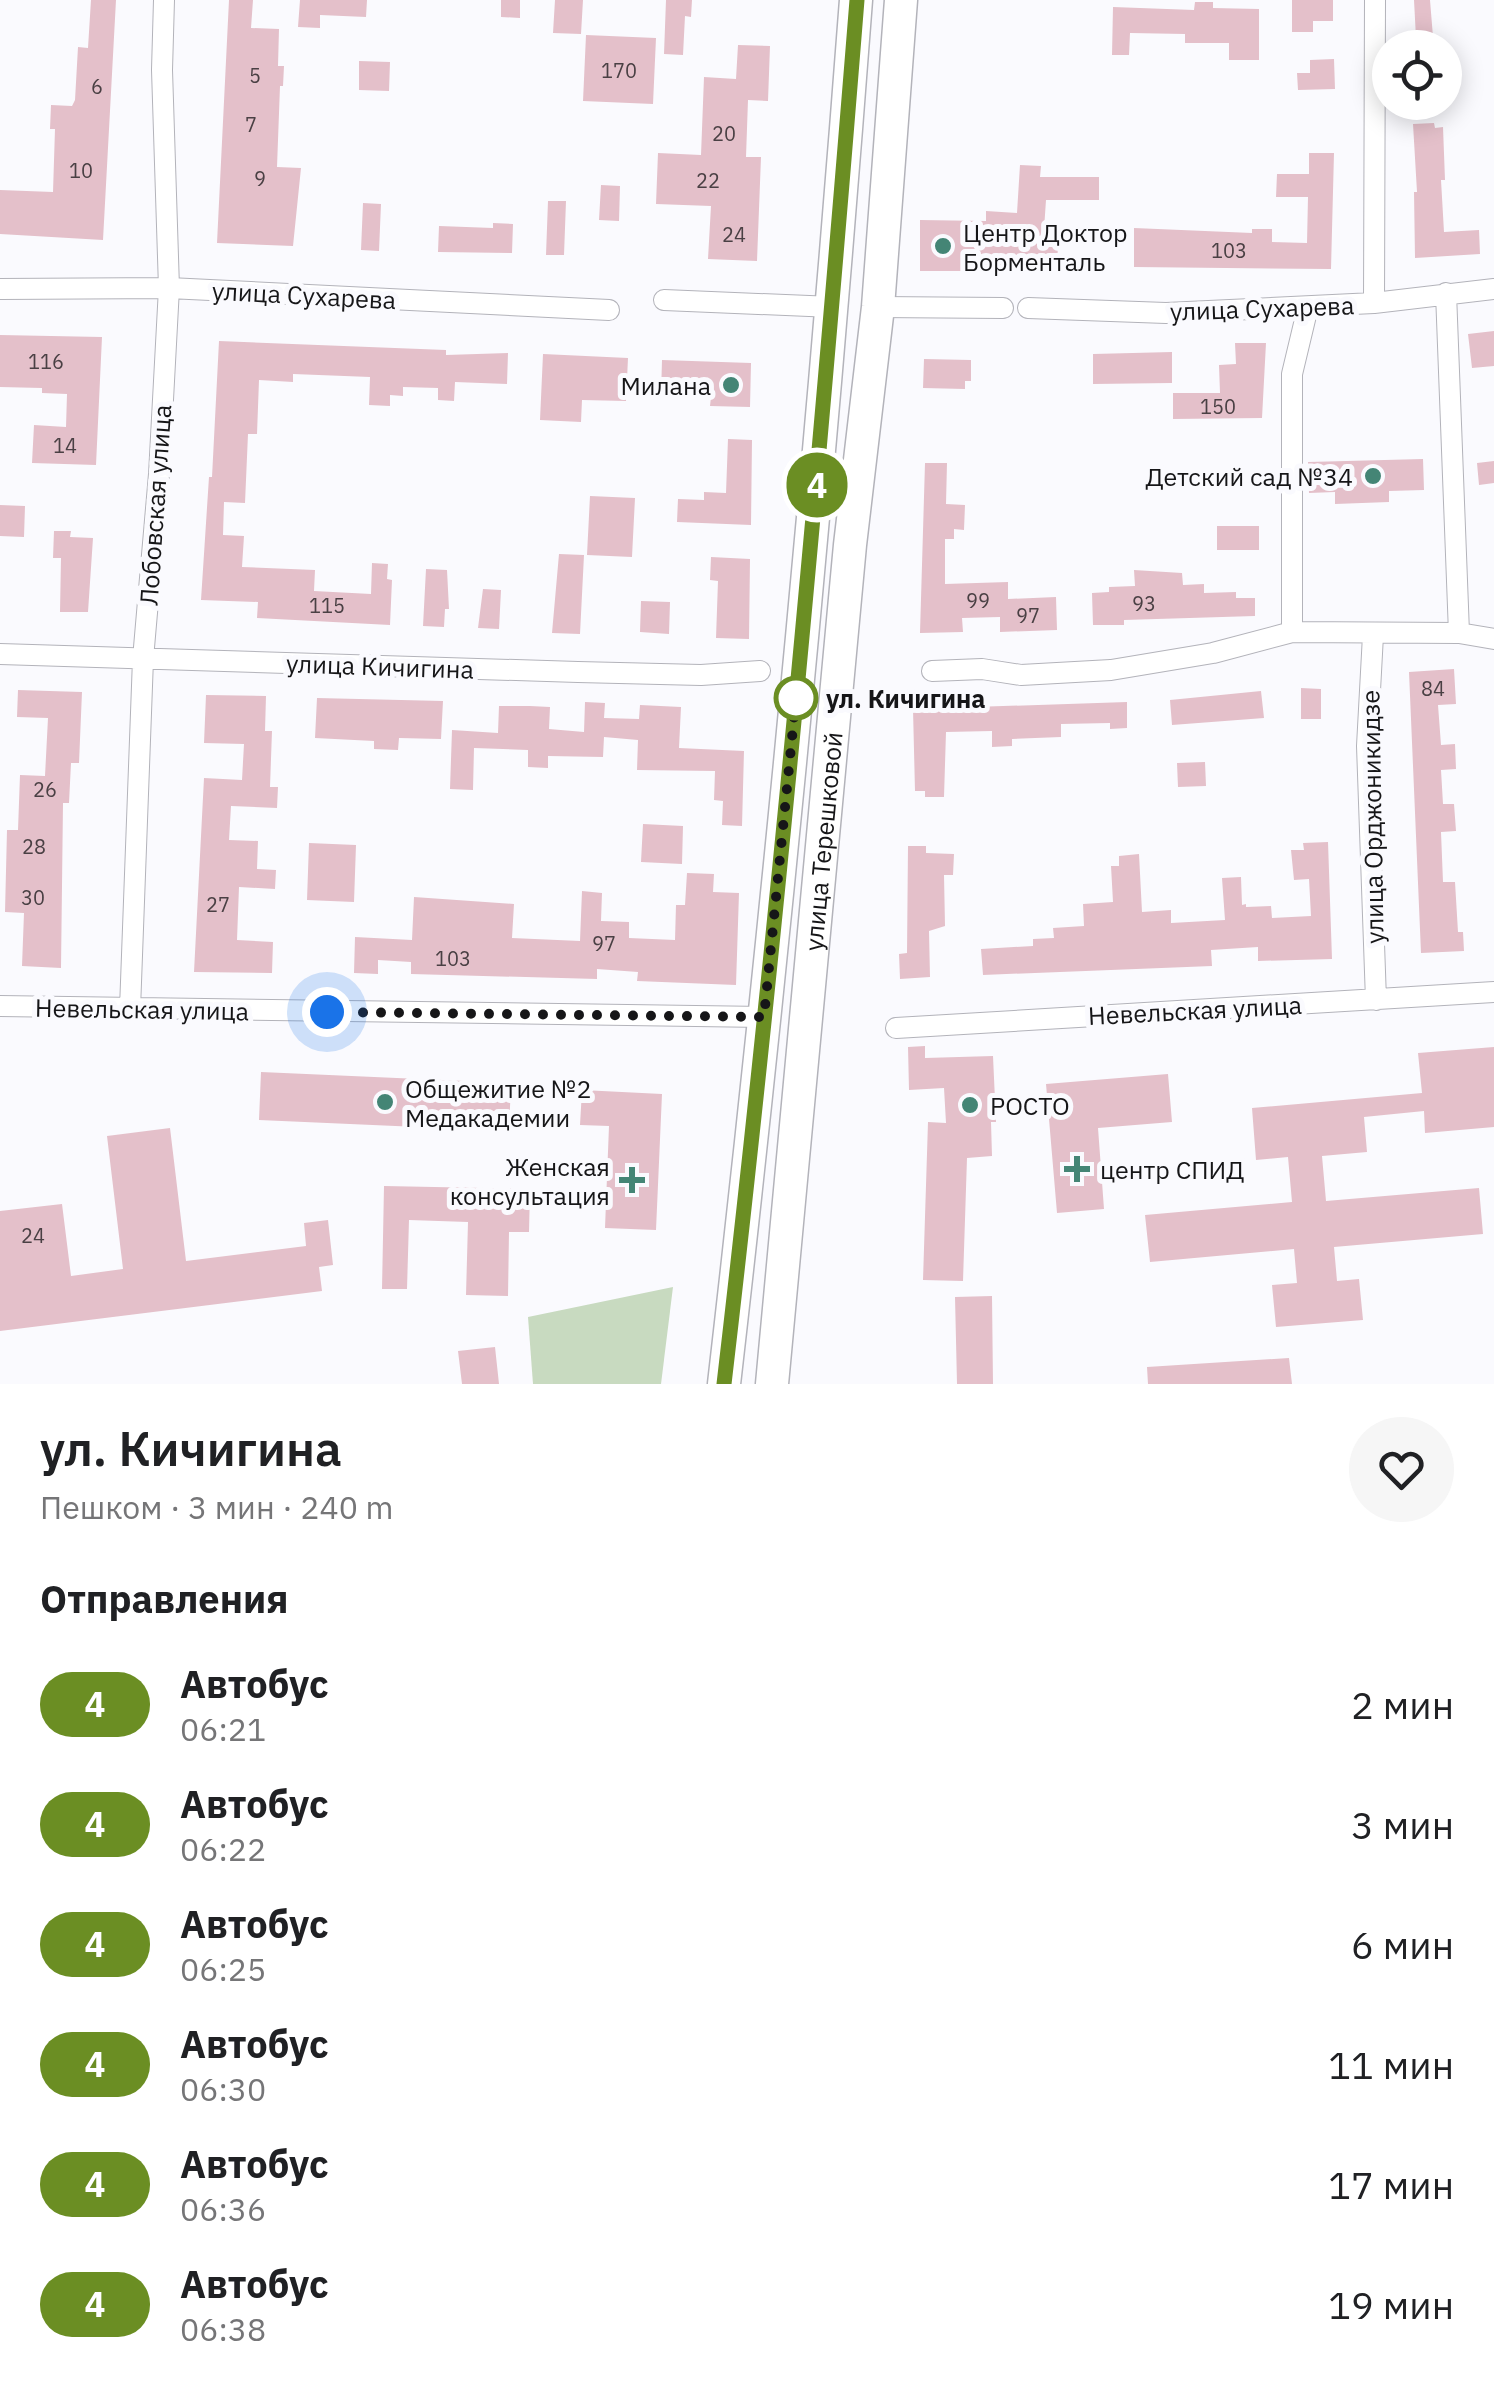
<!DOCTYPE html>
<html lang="ru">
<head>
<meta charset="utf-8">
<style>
  :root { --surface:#fff; --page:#f6f6f6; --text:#202124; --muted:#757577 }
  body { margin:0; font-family:"IBM Plex Sans",sans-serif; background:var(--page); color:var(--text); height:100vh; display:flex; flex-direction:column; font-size:38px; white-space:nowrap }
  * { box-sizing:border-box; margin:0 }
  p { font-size:32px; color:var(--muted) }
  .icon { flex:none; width:55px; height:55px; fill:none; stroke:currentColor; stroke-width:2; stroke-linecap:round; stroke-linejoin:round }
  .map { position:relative; height:1384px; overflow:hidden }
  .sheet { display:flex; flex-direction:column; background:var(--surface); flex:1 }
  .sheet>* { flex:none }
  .badge { padding:0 20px; border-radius:32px; font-size:35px; line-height:65px }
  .controls { position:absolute; left:1372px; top:30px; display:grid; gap:20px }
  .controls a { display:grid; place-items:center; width:90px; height:90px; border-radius:50%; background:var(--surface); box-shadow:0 5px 25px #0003; font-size:50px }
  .you { position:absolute; width:50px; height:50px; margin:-25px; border:8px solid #fff; border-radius:50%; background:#1a73e8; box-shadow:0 0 0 15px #1a73e833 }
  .map>.badge { position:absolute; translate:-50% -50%; box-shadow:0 0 0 5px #fff }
  h2 { padding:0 40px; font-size:38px; line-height:90px }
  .round { display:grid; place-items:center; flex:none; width:105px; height:105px; border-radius:52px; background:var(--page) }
  .summary { display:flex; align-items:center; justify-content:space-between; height:170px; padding:0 40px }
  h1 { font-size:48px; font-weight:600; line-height:75px }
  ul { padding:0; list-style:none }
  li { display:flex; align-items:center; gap:30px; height:120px; padding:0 40px }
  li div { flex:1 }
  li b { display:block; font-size:38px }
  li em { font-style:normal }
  li .badge { min-width:110px; font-weight:700; text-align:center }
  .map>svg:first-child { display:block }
  .green { fill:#c8dac0 }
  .building { fill:#e4c0ca }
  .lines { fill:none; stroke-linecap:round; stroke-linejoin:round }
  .minor-casing { stroke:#b3b3ba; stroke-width:22 }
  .primary-casing { stroke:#b3b3ba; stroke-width:35 }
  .minor { stroke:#fff; stroke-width:20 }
  .primary { stroke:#fff; stroke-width:32 }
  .line-casing { stroke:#fff; stroke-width:22 }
  .line { stroke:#6b8e23; stroke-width:15 }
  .walk { stroke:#161618; stroke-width:10; stroke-dasharray:0 18 }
  .poi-dot { fill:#448575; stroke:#fafafe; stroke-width:4 }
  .stop-dot { fill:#fff; stroke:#6b8e23; stroke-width:5 }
  .labels { text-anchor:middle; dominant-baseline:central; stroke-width:10; stroke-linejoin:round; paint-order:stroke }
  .number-label { font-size:20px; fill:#4a4044 }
  .poi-label { font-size:25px; fill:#161618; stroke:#fafafe; text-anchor:start }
  .street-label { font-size:25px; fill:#161618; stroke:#fafafe }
  .stop-label { font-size:25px; font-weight:bold; fill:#161618; stroke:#fafafe; text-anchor:start }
</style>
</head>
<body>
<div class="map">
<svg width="1494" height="1384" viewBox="0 0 1494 1384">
  <rect width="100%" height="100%" fill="#fafafe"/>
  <path class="green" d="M673 1287 661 1384H533L528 1317Z"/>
  <path class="building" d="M91 0H116L103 240 0 234V190L53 192 55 129H50L51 105 72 106 75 100 78 47 88 48Z
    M229 0H253L251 28 279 29 278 66H284L283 86H280L277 167 301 168 293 246 217 243Z
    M300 0H367L366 17 320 15V28L298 27Z
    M501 0H520V18L501 17Z
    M555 0H583L581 34 553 33Z
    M666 0H692L691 17 685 16 683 55 664 54Z
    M1292 0H1333V21H1313V32H1292Z
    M1414 0H1430L1433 37 1416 38Z
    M1195 2H1213V8L1259 9V60H1229V43H1185V34L1130 33 1129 55H1112L1113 7 1194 10Z
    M586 35 656 38 653 104 583 101Z
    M738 45 770 46 768 101 748 100 746 157H761L757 261 708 259 711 206 656 204 658 153 701 155 704 77 736 79Z
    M1334 59 1335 89 1298 90 1297 73H1310V60Z
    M359 61 390 62 389 91 359 90Z
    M1434 123 1435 128 1443 127 1445 180H1441L1444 232 1479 230 1480 254 1415 258 1414 192H1417L1413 124Z
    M1309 153H1334L1331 269 1134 267V228L1252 233V229H1272V242L1307 243 1308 197H1276L1277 174H1309Z
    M1020 165 1041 166 1040 177H1099V200H1046L1043 244 1058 245 1057 266 965 264V271H920V220L986 221V211L1017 213Z
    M601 185 620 186 619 221 599 220Z
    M548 201H566L564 255H546Z
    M363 203 381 204 379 251 361 250Z
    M493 223 513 224 512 253 438 252 439 226 493 228Z
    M1494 331V366L1472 368 1468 334Z
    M0 335 102 337 96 465 32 463 34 425 66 427 67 394 42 393V388L0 387Z
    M219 341 446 350V355L508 353 507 384 455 382 454 401 438 400V388L403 387V396L390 395V406L369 405 370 377 293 374V382L259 380 257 434H248L245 503 224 502 223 535 244 536 242 567 315 570 314 591 371 594 372 563 388 564 387 579 392 580 390 625 257 618 258 602 201 600 209 477H212Z
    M1235 343H1266L1262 418 1173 419V393H1220L1219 365 1236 364Z
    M1172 352V383L1093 384V354Z
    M543 354 628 358 626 401 582 400 581 422 540 420Z
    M924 359 971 360V381H965V389L923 388Z
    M662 360 751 363 750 407 710 406 711 397 661 395Z
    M728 439 752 440 751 525 677 522 678 499 704 500V492L726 493Z
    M1423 459 1424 490 1389 491V502L1335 504V492L1309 493 1308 462Z
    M1494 461V483L1479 485 1477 463Z
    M925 463H947L946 504 965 505 964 530 954 529V539H945V584L1008 582V599L1056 597 1057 630 1000 632V617L962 618 963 632 920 633Z
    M590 496 635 498 632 557 587 555Z
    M0 505 25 506 24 537 0 536Z
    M1217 526H1259V550H1217Z
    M54 531H71L70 537 93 538 88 612H60L61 558H53Z
    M559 554 584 555 580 634 552 633Z
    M711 557 750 559 749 639 716 638 718 581 710 580Z
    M426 569 447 570 449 609H445L444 627 423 626Z
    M1134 570 1182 573 1183 585 1204 584V593L1236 592V598H1255V616L1124 620V625H1093L1092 593 1109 592V587L1135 586Z
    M483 589 501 590 499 629 478 628Z
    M641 601 670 602 669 634 640 632Z
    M1454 669 1456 704 1438 705 1441 745 1455 744 1456 769 1441 770 1443 804H1454L1456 831 1441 832 1443 882H1455L1458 932H1463L1464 951 1421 953 1409 672Z
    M1301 688 1321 689V719H1301Z
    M18 690 82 692 79 763H71L69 803H63L61 968 22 966 24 913 5 912 7 830H18L20 775 45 776 48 718 17 717Z
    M1261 691 1264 718 1172 725 1170 700Z
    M206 695 266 696 265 731H272L270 787H278L277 808 231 806 229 840 258 841 257 869 276 870 275 889 239 887 237 940 273 942 272 973 194 972 204 778 242 780 244 744 204 743Z
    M317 698 443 701 441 739 399 738 398 750 374 749V741L315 738Z
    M585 702 605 703 604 718 639 719 640 705 681 707 679 748 744 751 742 826 722 825 723 801 714 800 715 771 637 770 638 740 604 737 603 757 548 756V768L528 767V750L474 748 473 790 450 789 452 730 498 733 499 706H530L550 707 549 729 584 732Z
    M1127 702V728L1110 729V723L1061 724V737L1012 739V746L992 747V731L946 732 944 797H925V791H915L913 709Z
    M1205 762 1206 786 1178 787 1177 763Z
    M643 824 683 826 682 864 641 862Z
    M1328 842 1332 959 1258 961V947L1211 950 1212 966 983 975 981 949 1033 946V939L1054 938 1053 928 1084 926 1083 904 1113 902 1111 866H1119V856L1139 854 1142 912 1171 910V923L1225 920 1222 878 1241 877 1242 905 1246 904V907L1271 906 1272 918 1311 916 1309 879 1294 880 1291 850H1304L1303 843Z
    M309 843 356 845 354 902 307 900Z
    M908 846H926V853L954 854 953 875H944L945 926 929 931 930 977 900 979 899 954 907 953Z
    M687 873 714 874 713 892 739 893 736 985 637 981 638 972 597 969V979L411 974V962L378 960V974L354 973 355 937 412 940 414 897 514 904 512 938 580 941 582 891 602 893 601 921 629 922V938L675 940 676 905H685Z
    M925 1046V1058L993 1056 996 1122H991L992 1156 967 1158 963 1281 923 1280 928 1122 946 1123 944 1088 909 1090 908 1047Z
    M1494 1047V1127L1425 1133 1424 1111 1364 1117 1367 1152 1322 1156 1326 1201 1479 1188 1483 1234 1334 1247 1337 1281 1359 1279 1363 1320 1276 1327 1272 1285 1297 1283 1294 1249 1150 1262 1145 1215 1292 1202 1288 1157 1256 1160 1252 1108 1422 1093 1418 1053Z
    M261 1072 511 1083 509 1131 259 1120Z
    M1168 1074 1172 1122 1098 1128 1104 1209 1057 1213 1046 1084Z
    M582 1090 662 1094 656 1230 605 1228 609 1126 580 1125Z
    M170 1128 186 1261 306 1246 304 1223 328 1220 333 1265 319 1267 322 1291 0 1331V1211L62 1204 71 1276 123 1269 107 1136Z
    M384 1186 530 1189 529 1232H509L508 1296 466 1295 468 1222 409 1220 407 1289H382Z
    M992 1296 993 1384H957L955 1297Z
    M495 1347 499 1384H462L458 1351Z
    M1289 1358 1292 1384H1148L1147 1367Z"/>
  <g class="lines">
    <defs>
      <path id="minor" d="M0 289 169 288 609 310
        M1446 293 1459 633
        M664 300 833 307
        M1374 303 1375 0
        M878 307 1003 308
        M1028 308 1166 313 1374 303 1494 289
        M1292 632V374L1308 307
        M1373 635 1367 746 1376 1000
        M0 654 578 672 701 675 760 671
        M932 671 982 669 1021 675 1111 670 1213 653 1292 632 1459 633 1494 639
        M0 1006 764 1017
        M130 1009 143 659 159 474 169 288 162 70 164 0
        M896 1028 1494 992"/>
      <g id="primary">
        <path d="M724 1384C777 924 821 462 856 0"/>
        <path id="s1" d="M772 1384 850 545 878 307 901 0"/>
      </g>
    </defs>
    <use href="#minor" class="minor-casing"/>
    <use href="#primary" class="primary-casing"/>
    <use href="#minor" class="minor"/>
    <use href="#primary" class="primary"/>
  </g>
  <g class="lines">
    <defs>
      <path id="line" d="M724 1384C778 924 820 462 857 0"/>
    </defs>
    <use href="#line" class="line-casing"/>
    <use href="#line" class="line"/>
    <path class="walk" d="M327 1012 764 1017 796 698"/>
  </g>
  <g class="poi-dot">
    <circle cx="943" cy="246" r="10"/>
    <circle cx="731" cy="385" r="10"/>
    <circle cx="1373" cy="476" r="10"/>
    <circle cx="385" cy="1102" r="10"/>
    <circle cx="970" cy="1105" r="10"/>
    <path d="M1072 1154h10v10h10v10h-10v10h-10v-10h-10v-10h10z"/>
    <path d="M627 1165h10v10h10v10h-10v10h-10v-10h-10v-10h10z"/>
  </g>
  <circle class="stop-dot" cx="796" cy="698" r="20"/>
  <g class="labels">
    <g class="number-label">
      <text x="619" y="70">170</text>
      <text x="255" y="75">5</text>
      <text x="97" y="86">6</text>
      <text x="251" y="124">7</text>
      <text x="724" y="133">20</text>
      <text x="81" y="170">10</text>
      <text x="260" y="178">9</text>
      <text x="708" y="180">22</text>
      <text x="734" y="234">24</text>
      <text x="1229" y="250">103</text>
      <text x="46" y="361">116</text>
      <text x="1218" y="406">150</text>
      <text x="65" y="445">14</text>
      <text x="978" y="600">99</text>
      <text x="1144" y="603">93</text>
      <text x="327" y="605">115</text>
      <text x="1028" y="615">97</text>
      <text x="1433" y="688">84</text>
      <text x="45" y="789">26</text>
      <text x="34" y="846">28</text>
      <text x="33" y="897">30</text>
      <text x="218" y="904">27</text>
      <text x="604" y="943">97</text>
      <text x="453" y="958">103</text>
      <text x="33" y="1235">24</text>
    </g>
    <g class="poi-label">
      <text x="963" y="232">Центр Доктор<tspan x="963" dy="29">Борменталь</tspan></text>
      <text x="711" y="385" text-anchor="end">Милана</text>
      <text x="1353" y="476" text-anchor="end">Детский сад №34</text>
      <text x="405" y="1088">Общежитие №2<tspan x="405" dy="29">Медакадемии</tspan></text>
      <text x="990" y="1105">РОСТО</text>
      <text x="610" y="1166" text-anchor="end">Женская<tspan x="610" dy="29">консультация</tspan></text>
      <text x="1100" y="1169">центр СПИД</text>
    </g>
    <g class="street-label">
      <text transform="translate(304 295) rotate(3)">улица Сухарева</text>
      <text transform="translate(1262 308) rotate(-2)">улица Сухарева</text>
      <text transform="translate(155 505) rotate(-86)">Лобовская улица</text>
      <text transform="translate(380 666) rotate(2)">улица Кичигина</text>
      <text transform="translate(1372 817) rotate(-91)">улица Орджоникидзе</text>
      <text stroke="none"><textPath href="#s1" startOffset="545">улица Терешковой</textPath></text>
      <text transform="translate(142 1009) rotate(1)">Невельская улица</text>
      <text transform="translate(1195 1010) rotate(-3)">Невельская улица</text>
    </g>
    <g class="stop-label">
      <text x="826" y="698">ул. Кичигина</text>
    </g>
  </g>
</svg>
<div class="controls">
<a><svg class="icon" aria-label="locate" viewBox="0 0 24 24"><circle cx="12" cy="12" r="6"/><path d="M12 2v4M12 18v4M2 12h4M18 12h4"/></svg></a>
</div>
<div class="you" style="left:327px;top:1012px"></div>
<b class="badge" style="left:817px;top:485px;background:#6b8e23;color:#fff">4</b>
</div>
<section class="sheet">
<div class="summary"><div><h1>ул. Кичигина</h1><p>Пешком · 3 мин · 240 m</p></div><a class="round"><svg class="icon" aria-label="heart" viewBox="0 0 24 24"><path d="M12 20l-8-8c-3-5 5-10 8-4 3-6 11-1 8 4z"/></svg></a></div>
<h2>Отправления</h2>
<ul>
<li><span class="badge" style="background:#6b8e23;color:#fff">4</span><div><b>Автобус</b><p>06:21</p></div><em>2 мин</em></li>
<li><span class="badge" style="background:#6b8e23;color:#fff">4</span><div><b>Автобус</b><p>06:22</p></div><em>3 мин</em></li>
<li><span class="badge" style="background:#6b8e23;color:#fff">4</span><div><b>Автобус</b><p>06:25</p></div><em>6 мин</em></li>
<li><span class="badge" style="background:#6b8e23;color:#fff">4</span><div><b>Автобус</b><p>06:30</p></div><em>11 мин</em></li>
<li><span class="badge" style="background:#6b8e23;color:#fff">4</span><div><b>Автобус</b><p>06:36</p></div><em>17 мин</em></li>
<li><span class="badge" style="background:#6b8e23;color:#fff">4</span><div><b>Автобус</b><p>06:38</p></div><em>19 мин</em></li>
</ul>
</section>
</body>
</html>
